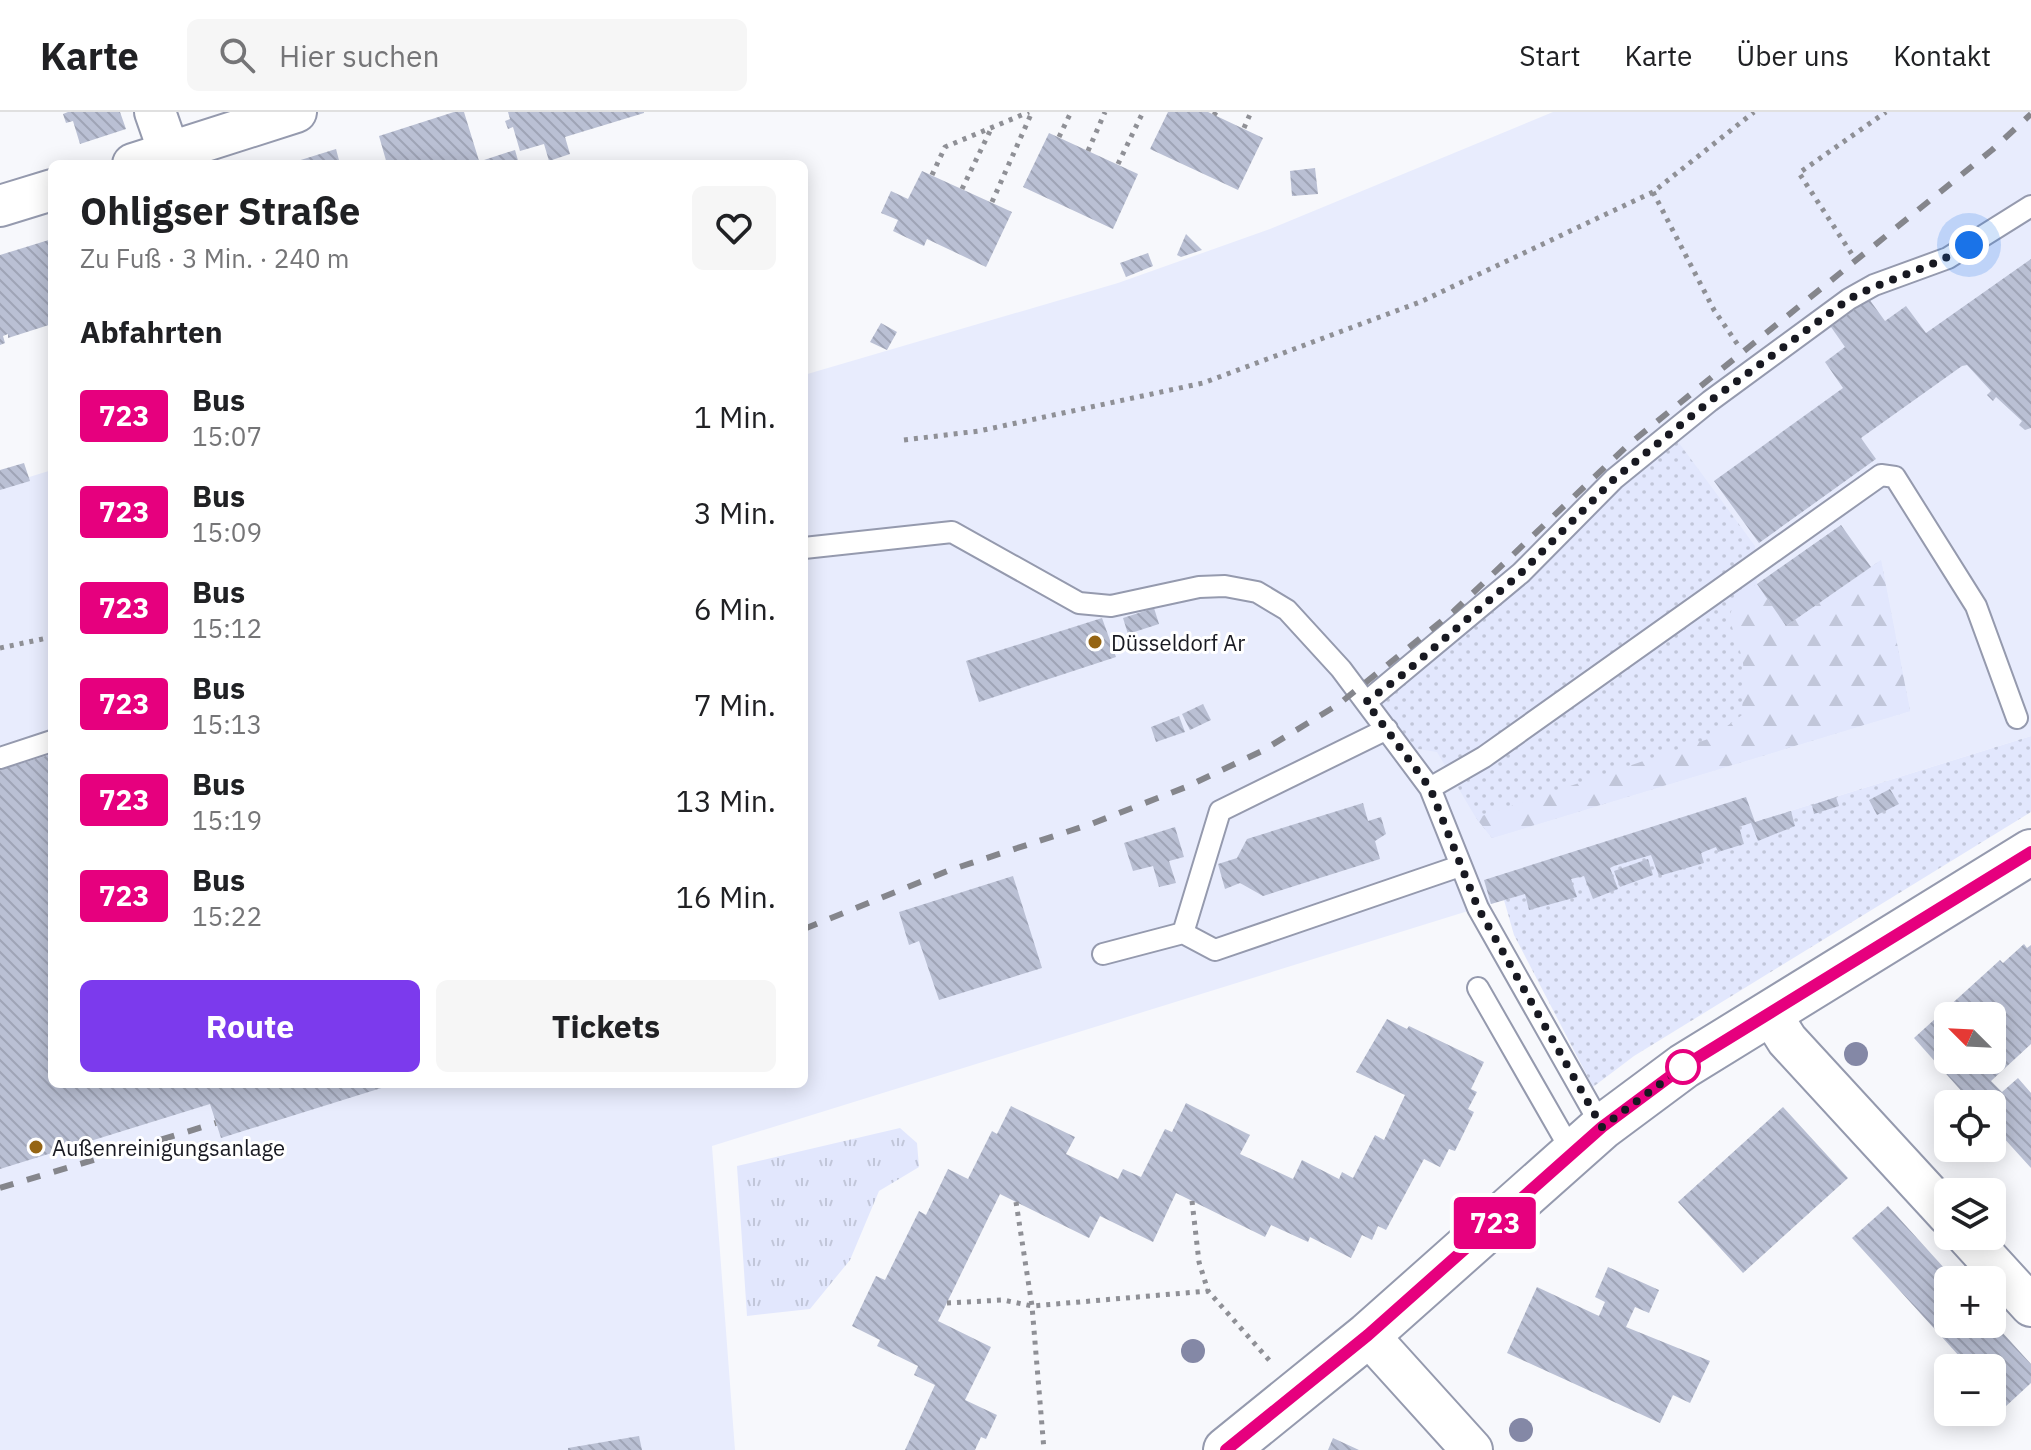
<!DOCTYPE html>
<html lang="de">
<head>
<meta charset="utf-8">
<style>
  :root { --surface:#fff; --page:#f6f6f6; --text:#202124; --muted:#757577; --line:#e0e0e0; --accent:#7c3aed }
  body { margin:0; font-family:"IBM Plex Sans",sans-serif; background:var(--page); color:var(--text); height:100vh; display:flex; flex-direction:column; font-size:30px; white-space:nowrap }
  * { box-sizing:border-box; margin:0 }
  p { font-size:26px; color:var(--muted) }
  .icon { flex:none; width:44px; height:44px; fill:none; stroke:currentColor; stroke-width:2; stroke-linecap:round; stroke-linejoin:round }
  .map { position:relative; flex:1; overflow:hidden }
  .drawer { position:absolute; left:48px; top:48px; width:760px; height:928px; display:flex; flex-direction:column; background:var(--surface); border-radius:12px; box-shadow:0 4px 20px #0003 }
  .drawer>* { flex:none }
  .badge { padding:0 16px; border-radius:6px; font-size:28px; line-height:52px }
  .needle { width:52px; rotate:294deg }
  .controls { position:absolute; left:1934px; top:890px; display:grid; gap:16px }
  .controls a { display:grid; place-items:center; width:72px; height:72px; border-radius:12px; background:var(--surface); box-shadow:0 4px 20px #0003; font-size:40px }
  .you { position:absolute; width:40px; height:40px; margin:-20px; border:6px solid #fff; border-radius:50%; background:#1a73e8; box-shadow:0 0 0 12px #1a73e833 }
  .map>.badge { position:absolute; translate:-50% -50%; box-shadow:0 0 0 4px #fff }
  h2 { padding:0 32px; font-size:30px; line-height:72px }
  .round { display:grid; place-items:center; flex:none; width:84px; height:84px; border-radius:12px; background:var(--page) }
  .head { display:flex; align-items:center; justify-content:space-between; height:136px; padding:0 32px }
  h1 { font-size:38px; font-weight:700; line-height:60px }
  .button { display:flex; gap:16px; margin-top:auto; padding:16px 32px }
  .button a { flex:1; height:92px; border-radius:12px; background:var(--accent); color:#fff; font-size:32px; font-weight:700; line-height:92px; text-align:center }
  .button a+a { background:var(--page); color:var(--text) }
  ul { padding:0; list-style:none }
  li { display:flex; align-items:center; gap:24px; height:96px; padding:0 32px }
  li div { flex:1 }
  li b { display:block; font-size:30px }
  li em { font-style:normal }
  li .badge { min-width:88px; font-weight:700; text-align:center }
  header { display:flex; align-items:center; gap:48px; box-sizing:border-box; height:112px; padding:0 40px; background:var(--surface); border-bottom:2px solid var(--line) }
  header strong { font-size:38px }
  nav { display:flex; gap:44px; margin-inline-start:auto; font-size:28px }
  .search { width:560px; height:72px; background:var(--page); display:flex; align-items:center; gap:20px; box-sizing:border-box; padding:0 28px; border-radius:12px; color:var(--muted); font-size:30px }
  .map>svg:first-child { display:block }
  .built { fill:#e8ecfd }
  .grass { fill:url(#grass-dots) }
  .forest { fill:url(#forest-firs) }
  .park { fill:url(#park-tufts) }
  .building { fill:url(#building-back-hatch); fill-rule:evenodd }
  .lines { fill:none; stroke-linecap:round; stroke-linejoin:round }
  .service-casing { stroke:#959aae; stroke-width:24 }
  .minor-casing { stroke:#959aae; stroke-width:44 }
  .tertiary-casing { stroke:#959aae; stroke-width:48 }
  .path { stroke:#8f9096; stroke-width:5; stroke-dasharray:4 6; stroke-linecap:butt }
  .service { stroke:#fff; stroke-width:20 }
  .minor { stroke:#fff; stroke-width:40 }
  .tertiary { stroke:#fff; stroke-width:44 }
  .rail { stroke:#85868c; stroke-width:6; stroke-dasharray:14 14; stroke-linecap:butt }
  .tree { fill:#8488a6 }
  .line-casing { stroke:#fff; stroke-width:18 }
  .line { stroke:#e6007e; stroke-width:12 }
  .walk { stroke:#181921; stroke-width:8; stroke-dasharray:0 14.4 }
  .poi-dot { fill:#956514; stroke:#fff; stroke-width:3 }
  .stop-dot { fill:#fff; stroke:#e6007e; stroke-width:4 }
  .labels { text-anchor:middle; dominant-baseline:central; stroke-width:6; stroke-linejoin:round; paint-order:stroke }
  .poi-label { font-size:22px; fill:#181921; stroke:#fff; text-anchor:start }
</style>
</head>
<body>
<header>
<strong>Karte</strong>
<div class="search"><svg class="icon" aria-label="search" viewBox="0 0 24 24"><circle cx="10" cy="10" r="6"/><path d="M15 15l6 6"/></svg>Hier suchen</div>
<nav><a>Start</a><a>Karte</a><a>Über uns</a><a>Kontakt</a></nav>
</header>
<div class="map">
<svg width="2031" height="1338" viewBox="0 0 2031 1338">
  <defs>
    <pattern id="grass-dots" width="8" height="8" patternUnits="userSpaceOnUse" patternTransform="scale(2)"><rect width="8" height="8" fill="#e2e7fd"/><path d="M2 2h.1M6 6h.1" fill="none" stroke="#c1c6d9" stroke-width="1.8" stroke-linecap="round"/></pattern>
    <pattern id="forest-firs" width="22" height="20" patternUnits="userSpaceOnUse" patternTransform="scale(2)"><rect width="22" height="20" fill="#e2e7fd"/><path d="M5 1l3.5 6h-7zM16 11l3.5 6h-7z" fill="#c1c6d9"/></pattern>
    <pattern id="park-tufts" width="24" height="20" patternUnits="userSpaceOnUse" patternTransform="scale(2)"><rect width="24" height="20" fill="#e2e7fd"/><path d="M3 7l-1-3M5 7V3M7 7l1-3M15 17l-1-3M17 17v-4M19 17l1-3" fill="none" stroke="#c1c6d9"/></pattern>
    <pattern id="building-back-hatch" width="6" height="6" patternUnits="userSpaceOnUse" patternTransform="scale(2)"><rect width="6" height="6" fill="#bac0d4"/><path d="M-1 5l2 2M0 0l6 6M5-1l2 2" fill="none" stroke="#9fa4b6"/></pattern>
  </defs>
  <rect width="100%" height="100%" fill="#f7f8fc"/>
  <path class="built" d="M1553 0H2031V624L712 1034 735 1338H0V374L52 358V972H804V263L1118 171 1270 117Z"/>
  <path class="grass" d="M1668 316 1755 434 1757 472 1786 514 1881 448 1910 599 1492 726 1476 706 1437 640 1406 635 1372 586Z
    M2031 624V700L1634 944 1593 975 1514 823 1504 788Z"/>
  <path class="forest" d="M1881 448 1910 599 1492 726 1476 706 1711 626 1742 603C1742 585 1746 563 1742 546 1732 507 1716 502 1757 472L1786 514Z"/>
  <path class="park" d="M900 1016 917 1031 919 1055 879 1079 850 1148 810 1197 747 1204 737 1054Z"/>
  <path class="building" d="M68 0H120L126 17 80 32 73 9 66 11 63 2Z
    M454 0H464L480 52H387L379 24Z
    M508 0H644V1L565 25 570 42 549 49 544 32 520 39 513 15 508 17 505 9 510 7Z
    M1168 0H1208L1263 26 1238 78 1150 37Z
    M1049 21 1138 62 1113 117 1023 75Z
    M336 37 340 52H291V51Z
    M515 38 519 52H485L484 48Z
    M1315 56 1318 82 1292 84 1290 59Z
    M922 59 1012 100 986 155 927 127 924 134 893 119 898 108 881 101 891 79 908 87Z
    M1186 122 1202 138 1181 145 1177 143Z
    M52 127V212L8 226V222L3 224 5 231 0 233V143Z
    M1148 141 1153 154 1126 165 1120 151Z
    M2031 147V316L2025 318 2019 313 2022 309 1996 285 1993 289 1987 283 1991 279 1967 253 1962 254 1861 326 1876 347 1759 431 1714 369 1843 276 1825 250 1845 235 1831 215 1869 187 1885 209 1906 194 1926 221Z
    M881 211 897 220 887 238 870 230Z
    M24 351 30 369 0 378V358Z
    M1841 413 1871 455 1786 514 1757 472Z
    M1154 496 1159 512 1128 522 1123 506Z
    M1102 506 1116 545 979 590 966 549Z
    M1203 592 1211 608 1190 618 1182 602Z
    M1179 604 1185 620 1156 630 1151 615Z
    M52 642V972L391 973 221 1026 210 992 0 1057V658Z
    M1890 677 1899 692 1877 703 1869 688Z
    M1746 685 1755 710 1791 699 1795 714 1758 729 1751 711 1739 715 1744 732 1718 740 1716 735 1701 741 1704 751 1659 764 1651 743 1614 754 1610 756 1618 777 1593 787 1584 764 1571 767 1577 785 1529 798 1525 782 1491 792 1484 768Z
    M1836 685 1839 694 1814 702 1812 693Z
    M1363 691 1368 709 1381 705 1386 722 1375 729 1380 747 1263 784 1240 771 1225 777 1218 752 1237 746 1247 727Z
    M1175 715 1184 745 1169 749 1176 771 1159 775 1153 754 1133 759 1124 731Z
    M1648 747 1653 763 1620 775 1614 759Z
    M1013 764 1042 856 939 888 919 829 909 833 899 800Z
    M2024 832 2027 836 2031 833V932L1991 969 2002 980 2018 966 2031 981V1056L1992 1013V992H1973L1914 926 2000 848 2003 851ZM1948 904H1992V948H1948Z
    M1387 907 1407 917 1409 914 1484 950 1471 977 1477 980 1468 997 1474 1000 1455 1039 1449 1037 1440 1055 1424 1047 1386 1118 1378 1114 1372 1128 1362 1123 1351 1146 1310 1125 1308 1130 1271 1113 1265 1125 1176 1081 1153 1130 1100 1104 1089 1126 1000 1082 938 1209 991 1235 965 1288 997 1303 986 1327 981 1325 975 1338H905L935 1273 914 1263 918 1254 877 1234 880 1228 852 1214 876 1164 885 1168 919 1099 926 1103 948 1057 968 1067 992 1019 997 1022 1011 994 1075 1025 1066 1042 1118 1067 1123 1057 1141 1065 1165 1017 1172 1020 1186 991 1250 1023 1240 1042 1293 1067 1302 1048 1339 1067 1342 1060 1353 1066 1375 1023 1384 1028 1405 983 1356 960Z
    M1783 995 1848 1066 1743 1161 1678 1090Z
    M1888 1094 1955 1168H1948V1212H1992V1209L2031 1252V1271L2005 1295 1992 1281V1256H1970L1852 1126Z
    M1608 1155 1659 1178 1649 1201 1635 1195 1626 1215 1710 1249 1690 1291 1673 1283 1660 1311 1507 1241 1537 1175 1599 1204 1605 1190 1595 1185Z
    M639 1324 642 1338H568V1336Z
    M1333 1326 1359 1338H1328Z"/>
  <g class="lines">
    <defs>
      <path id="service" d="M804 436 952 420 1079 491 1111 494 1199 475 1225 474 1257 480 1287 498 1341 557 1430 676 1478 796 1602 1015
        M1366 590 1521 461 1614 367 1710 289 1849 187 1874 173 1948 146 2031 94
        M0 646 52 629
        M1430 676 1484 645 1881 363 1895 365 1976 494 2017 606
        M1183 821 1220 699 1387 617
        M1103 842 1183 821 1215 838 1460 754
        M1478 876 1572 1040"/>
      <path id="minor" d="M155 0 169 40
        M133 52 296 0
        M0 94 52 78
        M1770 901 1787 928 1948 1103
        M1967 1124 2031 1194
        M1368 1223 1472 1338"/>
      <path id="tertiary" d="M1226 1338 1368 1223 1602 1015 1684 954 2031 740"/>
    </defs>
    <use href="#service" class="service-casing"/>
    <use href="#minor" class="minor-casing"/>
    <use href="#tertiary" class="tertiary-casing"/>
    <path class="path" d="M1214 3 1216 0
      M1244 16 1251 0
      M1059 25 1071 0
      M1088 39 1105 0
      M1118 52 1143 0
      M932 63 945 35 1029 0
      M962 77 991 17
      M1653 80 1714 198 1738 233
      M992 90 1032 0
      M1857 150 1799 61 1886 0
      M904 328 979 319 1203 271 1420 190 1653 80 1754 0
      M0 536 52 525
      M1192 1089 1199 1150 1208 1179 1270 1249
      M1016 1090 1032 1194 1044 1338
      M947 1191 1003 1188 1032 1194 1208 1179"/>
    <use href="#service" class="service"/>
    <use href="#minor" class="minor"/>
    <use href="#tertiary" class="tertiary"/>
    <path class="rail" d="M804 817 950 758 1091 712 1186 675 1262 639 1339 592 1454 499 1628 333 1992 38 2031 2
      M0 1076 216 1011"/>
  </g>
  <g class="tree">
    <circle cx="1856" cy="942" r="12"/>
    <circle cx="1193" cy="1239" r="12"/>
    <circle cx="1521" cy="1318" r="12"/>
  </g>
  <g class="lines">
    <defs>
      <path id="line" d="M1226 1338 1368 1223 1602 1015 1684 954 2031 740"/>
    </defs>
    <use href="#line" class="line-casing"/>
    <use href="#line" class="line"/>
    <path class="walk" d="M1683 955 1602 1015 1478 796 1430 676 1366 590 1401 564 1521 461 1614 367 1710 289 1849 187C1888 166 1931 157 1969 133"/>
  </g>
  <g class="poi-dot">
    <circle cx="1095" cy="530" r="8"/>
    <circle cx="36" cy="1035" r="8"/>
  </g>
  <circle class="stop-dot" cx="1683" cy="955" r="16"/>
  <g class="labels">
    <g class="poi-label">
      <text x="1111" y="530">Düsseldorf Ar</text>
      <text x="52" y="1035">Außenreinigungsanlage</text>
    </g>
  </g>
</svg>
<div class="controls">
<a><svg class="needle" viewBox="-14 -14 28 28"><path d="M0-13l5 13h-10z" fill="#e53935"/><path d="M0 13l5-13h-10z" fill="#757577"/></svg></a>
<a><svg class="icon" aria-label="locate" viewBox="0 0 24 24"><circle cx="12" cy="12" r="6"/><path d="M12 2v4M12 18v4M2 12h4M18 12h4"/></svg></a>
<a><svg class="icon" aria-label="layers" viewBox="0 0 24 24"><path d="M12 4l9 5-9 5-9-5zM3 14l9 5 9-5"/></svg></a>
<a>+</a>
<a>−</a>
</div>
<div class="you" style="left:1969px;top:133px"></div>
<b class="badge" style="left:1495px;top:1111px;background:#e6007e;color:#fff">723</b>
<section class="drawer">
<div class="head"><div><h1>Ohligser Straße</h1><p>Zu Fuß · 3 Min. · 240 m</p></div><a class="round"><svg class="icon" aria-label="heart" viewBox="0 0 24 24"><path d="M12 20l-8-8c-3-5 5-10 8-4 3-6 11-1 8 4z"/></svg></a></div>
<h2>Abfahrten</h2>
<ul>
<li><span class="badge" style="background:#e6007e;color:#fff">723</span><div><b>Bus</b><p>15:07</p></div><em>1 Min.</em></li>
<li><span class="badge" style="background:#e6007e;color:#fff">723</span><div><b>Bus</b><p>15:09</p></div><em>3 Min.</em></li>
<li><span class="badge" style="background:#e6007e;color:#fff">723</span><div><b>Bus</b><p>15:12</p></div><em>6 Min.</em></li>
<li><span class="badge" style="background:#e6007e;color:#fff">723</span><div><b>Bus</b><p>15:13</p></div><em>7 Min.</em></li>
<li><span class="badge" style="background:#e6007e;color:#fff">723</span><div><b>Bus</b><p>15:19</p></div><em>13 Min.</em></li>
<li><span class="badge" style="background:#e6007e;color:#fff">723</span><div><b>Bus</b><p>15:22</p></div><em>16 Min.</em></li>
</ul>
<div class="button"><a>Route</a><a>Tickets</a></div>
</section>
</div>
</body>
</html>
